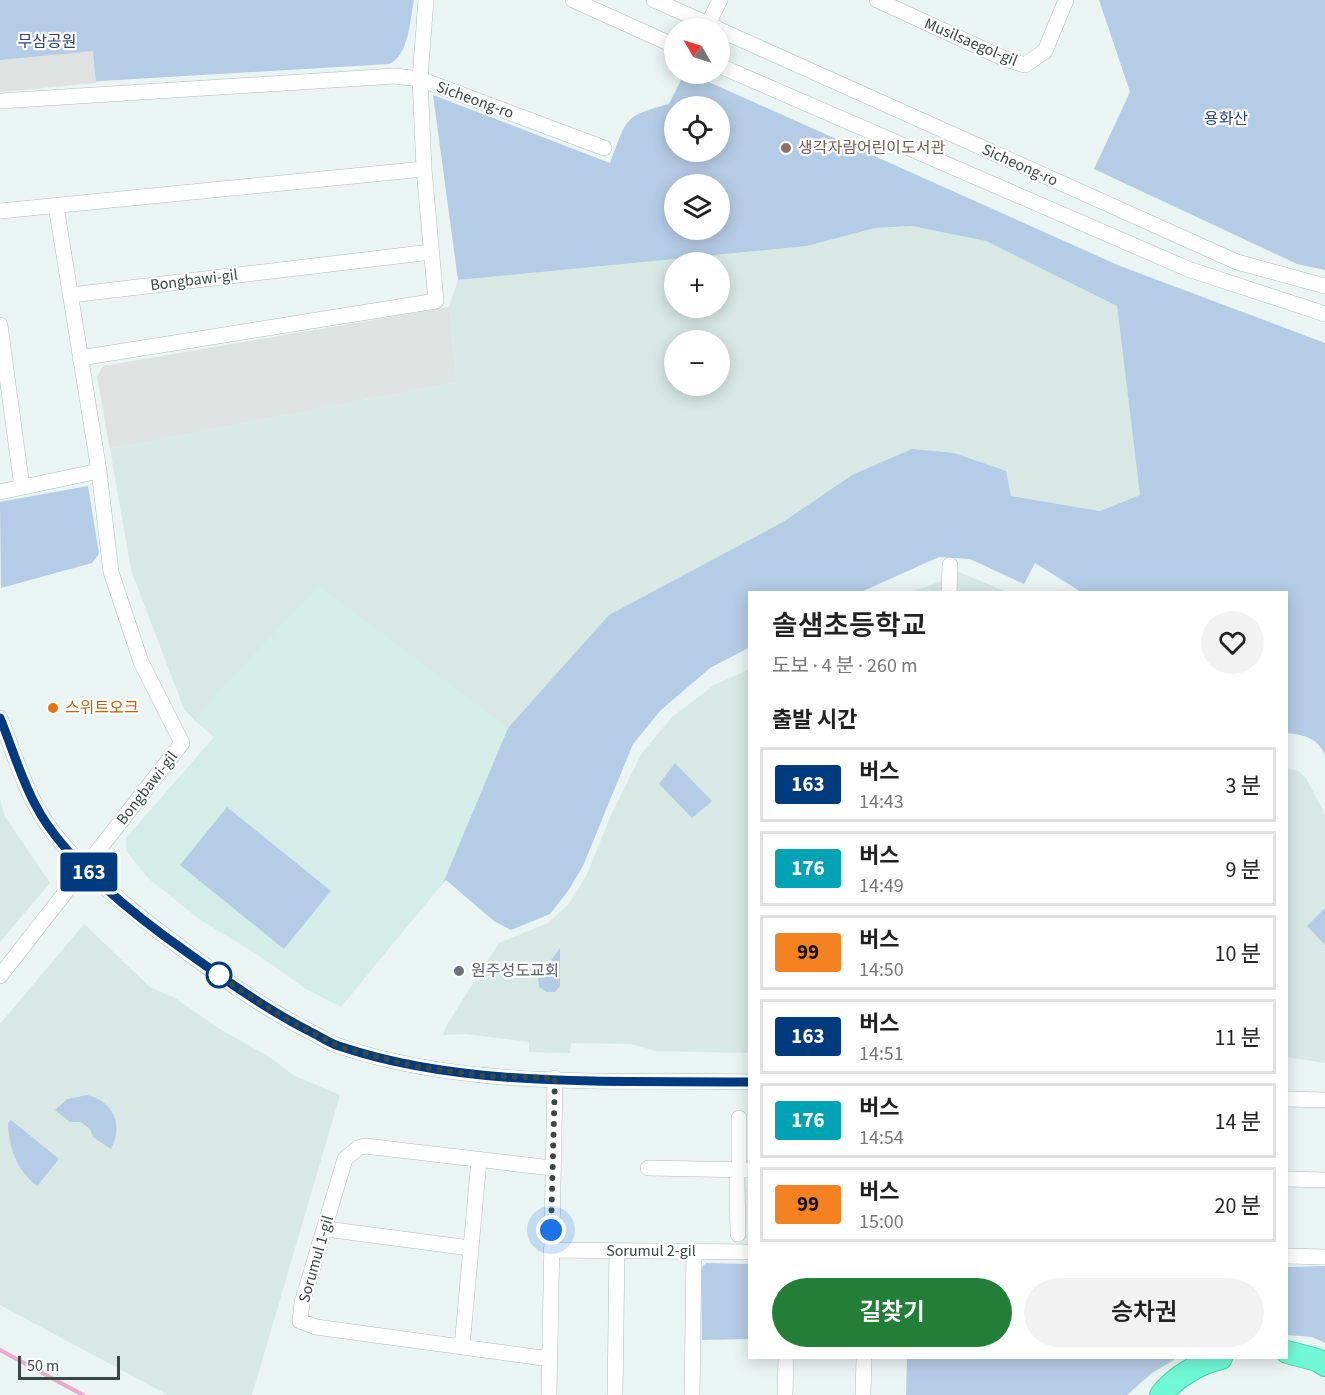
<!DOCTYPE html>
<html lang="ko">
<head>
<meta charset="utf-8">
<style>
  :root { --surface:#fff; --page:#f2f2f2; --text:#222; --muted:#767676; --line:#e0e0e0; --accent:#237f38 }
  body { margin:0; font-family:"Source Sans 3","Noto Sans KR",sans-serif; background:var(--page); color:var(--text); height:100vh; display:flex; flex-direction:column; font-size:22px; white-space:nowrap }
  * { box-sizing:border-box; margin:0 }
  p { font-size:20px; color:var(--muted) }
  .icon { flex:none; width:33px; height:33px; fill:none; stroke:currentColor; stroke-width:2; stroke-linecap:round; stroke-linejoin:round }
  .map { position:relative; flex:1; overflow:hidden }
  .sheet { position:absolute; left:748px; top:591px; width:540px; height:768px; display:flex; flex-direction:column; background:var(--surface); border-radius:0px; box-shadow:0 3px 15px #0003 }
  .sheet>* { flex:none }
  .badge { padding:0 12px; border-radius:4px; font-size:21px; line-height:39px }
  .needle { width:39px; rotate:309deg }
  .controls { position:absolute; left:664px; top:18px; display:grid; gap:12px }
  .controls a { display:grid; place-items:center; width:66px; height:66px; border-radius:50%; background:var(--surface); box-shadow:0 3px 15px #0003; font-size:30px }
  .scale { position:absolute; left:18px; bottom:15px; width:102px; box-sizing:border-box; padding-left:6px; border:3px solid #384843; border-top:0; font-size:16px; line-height:21px; white-space:nowrap; color:#384843; -webkit-text-stroke:4px #fff; paint-order:stroke }
  .you { position:absolute; width:30px; height:30px; margin:-15px; border:4px solid #fff; border-radius:50%; background:#1a73e8; box-shadow:0 0 0 9px #1a73e833 }
  .map>.badge { position:absolute; translate:-50% -50%; box-shadow:0 0 0 3px #fff }
  h2 { padding:0 24px; font-size:22px; line-height:54px }
  .round { display:grid; place-items:center; flex:none; width:63px; height:63px; border-radius:32px; background:var(--page) }
  .headline { display:flex; align-items:center; justify-content:space-between; height:102px; padding:0 24px }
  h1 { font-size:28px; font-weight:600; line-height:45px }
  .button { display:flex; gap:12px; margin-top:auto; padding:12px 24px }
  .button a { flex:1; height:69px; border-radius:36px; background:var(--accent); color:#fff; font-size:24px; font-weight:600; line-height:69px; text-align:center }
  .button a+a { background:var(--page); color:var(--text) }
  ul { padding:0; list-style:none }
  li { display:flex; align-items:center; gap:18px; height:75px; margin:0 12px 9px; padding:0 12px; border:3px solid var(--line); border-radius:0px }
  li div { flex:1 }
  li b { display:block; font-size:22px }
  li em { font-style:normal }
  li .badge { min-width:66px; font-weight:700; text-align:center }
  .map>svg:first-child { display:block }
  .residential { fill:#d8e8e4; fill-rule:evenodd }
  .education { fill:#d4ede8 }
  .green { fill:#b5cce6; fill-rule:evenodd }
  .parking { fill:#dee3e1 }
  .lines { fill:none; stroke-linecap:round; stroke-linejoin:round }
  .stream { stroke:#eea9cd; stroke-width:4 }
  .minor-casing { stroke:#adbfba; stroke-width:16 }
  .highway-casing { stroke:#41d7ab; stroke-width:24 }
  .minor { stroke:#fff; stroke-width:15 }
  .highway { stroke:#71f8d5; stroke-width:22 }
  .line-casing { stroke:#fff; stroke-width:14 }
  .line { stroke:#003b80; stroke-width:9 }
  .walk { stroke:#384843; stroke-width:6; stroke-dasharray:0 10.8 }
  .education-dot { fill:#8d6e63; stroke:#fff; stroke-width:2 }
  .food-dot { fill:#e8710a; stroke:#fff; stroke-width:2 }
  .worship-dot { fill:#6b7280; stroke:#fff; stroke-width:2 }
  .stop-dot { fill:#fff; stroke:#003b80; stroke-width:3 }
  .labels { text-anchor:middle; dominant-baseline:central; stroke-width:4.5; stroke-linejoin:round; paint-order:stroke }
  .park-label { font-size:16px; fill:#2d4478; stroke:#fff }
  .street-label { font-size:16px; fill:#384843; stroke:#fff }
  .education-label { font-size:16px; fill:#785e54; stroke:#fff; text-anchor:start }
  .food-label { font-size:16px; fill:#c56008; stroke:#fff; text-anchor:start }
  .worship-label { font-size:16px; fill:#5b616d; stroke:#fff; text-anchor:start }
</style>
</head>
<body>
<div class="map">
<svg width="1325" height="1395" viewBox="0 0 1325 1395">
  <rect width="100%" height="100%" fill="#eaf4f2"/>
  <path class="residential" d="M912 226 986 241 1117 306 1140 495 1100 511 1011 496 1005 471 852 475 783 522 512 729 262 647 195 721 184 709 131 570 110 449 457 382 449 307 458 280 807 246 875 228ZM675 262H720V308H675ZM675 340H720V386H675Z
    M953 571 959 572 1007 592H953Z
    M949 578V592H910L926 587Z
    M750 669V1053L656 1051 631 1044 571 1043 570 1053 529 1052V1042L466 1034 443 1035 446 1026 499 943 548 923 569 904 587 874 611 815 642 753 672 717 714 685Z
    M1287 768 1298 771 1306 778 1325 815V1063L1287 1057Z
    M0 799 5 817 50 883 0 942Z
    M84 924 150 987 175 998 220 1029 271 1058 293 1075 340 1095 252 1395H168L0 1305V1024Z"/>
  <path class="education" d="M319 586 508 728 443 883 341 1007 306 989 258 955 199 919 148 878 126 851V838L214 737 195 721 216 694Z"/>
  <path class="green" d="M0 0H414C410 19 409 56 389 64L0 87Z
    M1099 0H1325V270L1297 264 1094 169 1130 92Z
    M684 74H691L1120 266 1325 343V755C1318 738 1304 735 1287 733V592H1081L1035 563 1024 584 970 559 939 557 861 592H750V647L710 668 660 711 633 744 583 866 568 891 550 914 511 930 494 921 446 880 443 883 508 728 609 615 783 522 852 475 912 449 954 453 1006 471 1011 496 1100 511 1140 495 1117 306 986 241 912 226 875 228 807 246 458 280 433 95 610 163C627 120 622 116 669 104ZM675 106H720V152H675ZM675 184H720V230H675Z
    M88 486 99 554 92 563 1 588 0 502Z
    M675 763 712 801 692 818 659 784Z
    M227 807 331 891 284 949 180 865Z
    M1325 908V945L1307 926Z
    M560 948V986L555 992H546L539 987 538 978Z
    M87 1095C113 1101 124 1124 111 1149L93 1137 90 1129 81 1122H70L55 1110 67 1099Z
    M11 1120 59 1159 37 1186C17 1170 9 1149 8 1123Z
    M706 1263 750 1264V1339L702 1340 701 1268Z
    M1325 1266V1343L1312 1337 1287 1335V1267Z
    M907 1358H1177L1152 1373 1127 1395H906Z"/>
  <path class="parking" d="M93 51 96 83 0 92V60Z
    M449 307 457 382 110 449 97 377 103 366Z"/>
  <g class="lines">
    <path class="stream" d="M0 1350 83 1395"/>
    <defs>
      <path id="minor" d="M573 0 675 46
        M654 0 717 28
        M877 0 1005 59 1025 65 1045 51 1066 0
        M708 24 720 0
        M720 30 1237 262 1325 286
        M720 66 1188 269 1325 314
        M0 101 395 76 420 79 604 148
        M0 211 424 169
        M71 295 431 252
        M0 325 22 487
        M80 358 436 301 424 169 420 79 426 0
        M0 492 99 471
        M949 592 950 565
        M0 718C12 747 21 779 36 806 64 859 136 915 184 950 224 980 265 1009 309 1031 320 1036 330 1044 342 1047 472 1090 615 1079 750 1082
        M0 976 182 743 141 662 111 572 99 471 56 206
        M1287 1099 1325 1100
        M739 1118V1160
        M648 1168 750 1170
        M1287 1179 1325 1180
        M737 1180 738 1234
        M326 1229 470 1248
        M551 1250 750 1252
        M1287 1256 1325 1257
        M462 1347 479 1160
        M550 1359 316 1327 300 1321 302 1303 345 1159 358 1148 365 1146 552 1168
        M549 1395 555 1078
        M615 1395 617 1251
        M692 1395 694 1251
        M785 1395 786 1358
        M863 1395 864 1358"/>
      <path id="highway" d="M1287 1352 1317 1360 1325 1365
        M1161 1395C1175 1377 1199 1363 1221 1358"/>
    </defs>
    <use href="#minor" class="minor-casing"/>
    <use href="#highway" class="highway-casing"/>
    <use href="#minor" class="minor"/>
    <use href="#highway" class="highway"/>
  </g>
  <g class="lines">
    <defs>
      <path id="line" d="M0 718C12 747 21 779 36 806 64 860 138 918 188 953 227 981 266 1009 309 1031 320 1036 330 1044 342 1047 468 1089 618 1080 750 1082"/>
    </defs>
    <use href="#line" class="line-casing"/>
    <use href="#line" class="line"/>
    <path class="walk" d="M219 975 212 971 284 1018 340 1047 414 1066 484 1076 555 1078 551 1230"/>
  </g>
  <circle class="education-dot" cx="786" cy="148" r="6"/>
  <circle class="food-dot" cx="53" cy="708" r="6"/>
  <circle class="worship-dot" cx="459" cy="971" r="6"/>
  <circle class="stop-dot" cx="219" cy="975" r="12"/>
  <g class="labels">
    <g class="park-label">
      <text x="47" y="42">무삼공원</text>
      <text x="1226" y="119">용화산</text>
    </g>
    <g class="street-label">
      <text transform="translate(971 42) rotate(23)">Musilsaegol-gil</text>
      <text transform="translate(475 100) rotate(20)">Sicheong-ro</text>
      <text transform="translate(1020 165) rotate(24)">Sicheong-ro</text>
      <text transform="translate(194 280) rotate(-7)">Bongbawi-gil</text>
      <text transform="translate(147 788) rotate(-52)">Bongbawi-gil</text>
      <text x="651" y="1251">Sorumul 2-gil</text>
      <text transform="translate(316 1259) rotate(-74)">Sorumul 1-gil</text>
    </g>
    <g class="education-label">
      <text x="798" y="148">생각자람어린이도서관</text>
    </g>
    <g class="food-label">
      <text x="65" y="708">스위트오크</text>
    </g>
    <g class="worship-label">
      <text x="471" y="971">원주성도교회</text>
    </g>
  </g>
</svg>
<div class="controls">
<a><svg class="needle" viewBox="-14 -14 28 28"><path d="M0-13l5 13h-10z" fill="#e53935"/><path d="M0 13l5-13h-10z" fill="#767676"/></svg></a>
<a><svg class="icon" aria-label="locate" viewBox="0 0 24 24"><circle cx="12" cy="12" r="6"/><path d="M12 2v4M12 18v4M2 12h4M18 12h4"/></svg></a>
<a><svg class="icon" aria-label="layers" viewBox="0 0 24 24"><path d="M12 4l9 5-9 5-9-5zM3 14l9 5 9-5"/></svg></a>
<a>+</a>
<a>−</a>
</div>
<div class="scale">50 m</div>
<div class="you" style="left:551px;top:1230px"></div>
<b class="badge" style="left:89px;top:872px;background:#003b80;color:#fff">163</b>
<section class="sheet">
<div class="headline"><div><h1>솔샘초등학교</h1><p>도보 · 4 분 · 260 m</p></div><a class="round"><svg class="icon" aria-label="heart" viewBox="0 0 24 24"><path d="M12 20l-8-8c-3-5 5-10 8-4 3-6 11-1 8 4z"/></svg></a></div>
<h2>출발 시간</h2>
<ul>
<li><span class="badge" style="background:#003b80;color:#fff">163</span><div><b>버스</b><p>14:43</p></div><em>3 분</em></li>
<li><span class="badge" style="background:#00a3b4;color:#fff">176</span><div><b>버스</b><p>14:49</p></div><em>9 분</em></li>
<li><span class="badge" style="background:#f58220;color:#111">99</span><div><b>버스</b><p>14:50</p></div><em>10 분</em></li>
<li><span class="badge" style="background:#003b80;color:#fff">163</span><div><b>버스</b><p>14:51</p></div><em>11 분</em></li>
<li><span class="badge" style="background:#00a3b4;color:#fff">176</span><div><b>버스</b><p>14:54</p></div><em>14 분</em></li>
<li><span class="badge" style="background:#f58220;color:#111">99</span><div><b>버스</b><p>15:00</p></div><em>20 분</em></li>
</ul>
<div class="button"><a>길찾기</a><a>승차권</a></div>
</section>
</div>
</body>
</html>
